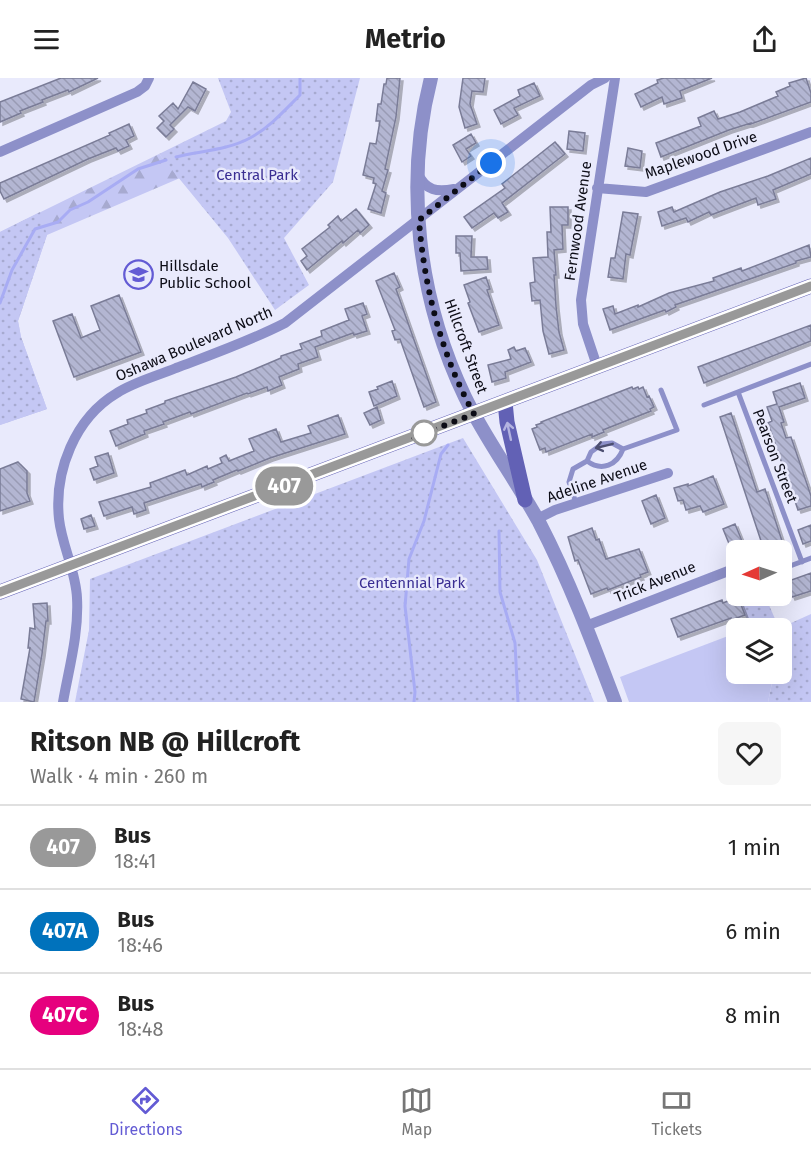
<!DOCTYPE html>
<html lang="en">
<head>
<meta charset="utf-8">
<style>
  :root { --surface:#fff; --page:#f6f6f6; --text:#222; --muted:#767676; --line:#e0e0e0; --accent:#635bd4 }
  body { margin:0; font-family:"Fira Sans",sans-serif; background:var(--page); color:var(--text); height:100vh; display:flex; flex-direction:column; font-size:22px; white-space:nowrap }
  * { box-sizing:border-box; margin:0 }
  p { font-size:20px; color:var(--muted) }
  .icon { flex:none; width:33px; height:33px; fill:none; stroke:currentColor; stroke-width:2; stroke-linecap:round; stroke-linejoin:round }
  .map { position:relative; height:624px; overflow:hidden }
  .side { display:flex; flex-direction:column; background:var(--surface); flex:1 }
  .side>* { flex:none }
  .badge { padding:0 12px; border-radius:20px; font-size:21px; line-height:39px }
  .needle { width:39px; rotate:267deg }
  .fabs { position:absolute; left:726px; top:462px; display:grid; gap:12px }
  .fabs a { display:grid; place-items:center; width:66px; height:66px; border-radius:9px; background:var(--surface); box-shadow:0 6px 24px #0002; font-size:30px }
  .you { position:absolute; width:30px; height:30px; margin:-15px; border:4px solid #fff; border-radius:50%; background:#1a73e8; box-shadow:0 0 0 9px #1a73e833 }
  .map>.badge { position:absolute; translate:-50% -50%; box-shadow:0 0 0 3px #fff }
  .round { display:grid; place-items:center; flex:none; width:63px; height:63px; border-radius:9px; background:var(--page) }
  .overview { display:flex; align-items:center; justify-content:space-between; height:102px; padding:0 30px }
  h1 { font-size:28px; font-weight:700; line-height:45px }
  ul { padding:0; list-style:none }
  li { display:flex; align-items:center; gap:18px; height:84px; padding:0 30px; border-top:2px solid var(--line) }
  li div { flex:1 }
  li b { display:block; font-size:22px }
  li em { font-style:normal }
  li .badge { min-width:66px; font-weight:700; text-align:center }
  header { display:flex; justify-content:space-between; align-items:center; height:78px; padding:0 30px; background:var(--surface); font-size:27px; font-weight:700 }
  .menu { display:flex; justify-content:space-around; align-items:center; height:84px; border-top:2px solid var(--line); background:var(--surface); font-size:16px; color:var(--muted) }
  .menu a { display:grid; justify-items:center; gap:3px }
  .menu .current { color:var(--accent) }
  .map>svg:first-child { display:block }
  .grass { fill:#c4c7f4 }
  .forest { fill:url(#forest-firs) }
  .park { fill:url(#park-dots) }
  .lines { fill:none; stroke-linecap:round; stroke-linejoin:round }
  .stream { stroke:#a8acf4; stroke-width:3 }
  .building { fill:url(#building-back-hatch); stroke:#7a7c97; stroke-width:1.5; filter:url(#shadow) }
  .service { stroke:#8d90c9; stroke-width:5 }
  .minor { stroke:#8d90c9; stroke-width:10 }
  .tertiary { stroke:#8d90c9; stroke-width:14 }
  .secondary { stroke:#6261b5; stroke-width:15 }
  .oneway { stroke:#b3b3e0 }
  .oneway2 { stroke:#4c4e70 }
  .line-casing { stroke:#fff; stroke-width:14 }
  .line { stroke:#999; stroke-width:9 }
  .walk { stroke:#0c0c16; stroke-width:6; stroke-dasharray:0 10.8 }
  .stop-dot { fill:#fff; stroke:#999; stroke-width:3 }
  .labels { text-anchor:middle; dominant-baseline:central; stroke-width:5; stroke-linejoin:round; paint-order:stroke }
  .street-label { font-size:15px; fill:#0c0c16; stroke:#e9eafc }
  .park-label { font-size:15px; fill:#3a2e93; stroke:#e9eafc }
  .poi-label { font-size:15px; fill:#0c0c16; stroke:#e9eafc; text-anchor:start }
</style>
</head>
<body>
<header><svg class="icon" aria-label="menu" viewBox="0 0 24 24"><path d="M4 6h16M4 12h16M4 18h16"/></svg>Metrio<svg class="icon" aria-label="share" viewBox="0 0 24 24"><path d="M12 15V3M7 8l5-5 5 5M5 13v7h14v-7"/></svg></header>
<div class="map">
<svg width="811" height="624" viewBox="0 0 811 624">
  <defs>
    <pattern id="forest-firs" width="22" height="20" patternUnits="userSpaceOnUse" patternTransform="scale(1.5)"><rect width="22" height="20" fill="#c4c7f4"/><path d="M5 1l3.5 6h-7zM16 11l3.5 6h-7z" fill="#a7aad0"/></pattern>
    <pattern id="park-dots" width="8" height="8" patternUnits="userSpaceOnUse" patternTransform="scale(1.5)"><rect width="8" height="8" fill="#c4c7f4"/><path d="M2 2h.1M6 6h.1" fill="none" stroke="#a7aad0" stroke-width="1.8" stroke-linecap="round"/></pattern>
    <pattern id="building-back-hatch" width="6" height="6" patternUnits="userSpaceOnUse" patternTransform="scale(1.5)"><rect width="6" height="6" fill="#b3b6d2"/><path d="M-1 5l2 2M0 0l6 6M5-1l2 2" fill="none" stroke="#999bb4"/></pattern>
    <filter id="shadow"><feDropShadow dx="3" dy="3" stdDeviation="0" flood-color="#0004"/></filter>
  </defs>
  <rect width="100%" height="100%" fill="#e9eafc"/>
  <path class="grass" d="M736 555V596H768L772 605 768 624H629L620 599Z"/>
  <path class="forest" d="M159 76 180 100 47 157 18 243 21 259 47 331 0 347V154Z"/>
  <path class="park" d="M218 0H360L333 104 284 160 309 207 275 232 228 160 159 76 226 43 231 34Z
    M40 134 47 157 18 243 21 259 47 331 0 347V154Z
    M463 360 537 482 594 624H75L89 552 90 501Z
    M738 518H765L779 550H750Z
    M811 536V624H768L772 605 768 596H782V550H780Z"/>
  <g class="lines">
    <path class="stream" d="M176 79C200 73 228 72 250 60 270 49 284 33 300 17V0
      M0 225 12 192 35 151 58 144 70 132 88 124 138 91 166 82
      M499 453 500 514 515 565 518 624
      M414 624 415 614 405 528 409 481 424 443 441 376 448 367"/>
  </g>
  <path class="building" d="M61 0H98L69 14 68 12 42 22 43 24 20 33 21 35 0 44V24Z
    M387 0H400L396 39 385 91 388 92 382 113 386 115 381 135 368 131 376 106 373 105 374 100 363 97 370 65 376 66 380 43H376L378 26H381L384 6H386Z
    M463 0H485L483 14 472 13 470 26 477 46 465 50 459 29Z
    M664 0H712L680 13 682 20 664 26 662 19 641 29 635 16 658 5 657 2Z
    M806 0 811 15V24L751 46V45L729 52 661 79 656 65 701 48 698 40 714 33 718 41 740 34 778 18 776 14 790 8 789 5Z
    M193 4 206 11 195 33 188 29 170 47 174 51 166 59 157 50 164 43 159 38 173 25 178 31Z
    M534 5 540 18 514 30 518 37 501 46 494 32 520 18 518 12Z
    M129 46 134 58 126 62 129 68 118 73 116 70 88 81 4 121 0 113V105L110 57 109 55Z
    M569 53 585 55 583 73 567 71Z
    M471 56 476 65 466 71 471 78 462 84 453 67Z
    M555 64 565 76 502 125 508 134 498 140 494 135 472 150 464 139 505 110 502 106Z
    M628 70 642 73 640 90 625 88Z
    M811 80V96L773 112 776 121 758 127 756 120 711 137 709 134 688 144 686 140 662 148 658 134 672 129 674 134 720 114 768 98Z
    M550 129H568V147H562L563 171 554 172 556 197H554L556 228 559 254 564 272 549 276 543 253 540 222 532 223 530 205 535 204 533 180 548 179 547 154H551Z
    M356 131 369 147 360 155 358 152 343 165 342 163 307 192 301 183 307 178 302 171 330 149 328 147 338 138 341 143Z
    M623 134 638 136 630 177 626 176 623 201 608 199 611 180H615Z
    M456 158H472L471 179H487L488 191 461 193 460 175H456Z
    M809 167 811 179 796 183V185L675 227 676 229 666 234 665 232 610 252 603 231 613 228 615 236 638 227V229L669 215 714 203 713 200 741 190 742 193Z
    M394 195 400 209 396 211 436 324 424 329 400 261 395 262 392 253 395 252 376 203Z
    M486 199 490 211 487 212 499 247 479 254 468 225 470 224 464 207Z
    M119 217 141 274 74 299 53 243 72 236 81 260 100 252 91 228Z
    M363 225 367 236 362 238 367 253 354 257 353 255 315 269 318 279 298 286 299 291 279 299 282 307 268 313 267 309 248 316 247 315 191 336 190 334 163 344 164 346 144 353 145 356 116 368 110 353 128 346 127 342 147 335 146 332 165 325V323L236 299 281 280V278L302 271 300 266 322 258 321 253 349 242 345 231Z
    M811 247V263L704 305 698 289Z
    M514 269 516 273 525 270 531 284 505 294 506 300 492 304 488 287 511 281 508 272Z
    M392 303 397 318 374 328 369 314 378 311 377 309Z
    M800 305 805 320 779 329 784 344 781 345 786 360 791 359 811 418V428L798 432 768 345 772 343 767 329 777 326 773 314Z
    M632 309 633 311 638 309 639 311 643 309 647 319 649 318 654 329 650 331 651 333 603 352 604 354 592 359V356L546 374 545 370 540 372 532 351 537 349 536 347 542 345 541 344Z
    M377 329 381 342 370 347 364 335Z
    M731 335 757 414 765 411 785 472H764L720 339Z
    M338 337 345 356 270 380 238 393 237 392 213 402 214 404 202 409 201 406 144 425 146 432 134 436 132 429 104 438 99 424 151 409 150 405 185 392 187 397 207 388 208 391 222 385 220 380 226 377 229 383 254 373 249 361 276 351 281 364 311 355 308 348Z
    M108 375 114 395 94 402 90 391 98 388 95 379Z
    M18 384 27 393V415L30 423 0 433V391Z
    M713 398 724 426 703 434 700 428 686 432 683 422 678 423 674 410 688 406V408Z
    M656 417 665 440 651 446 642 423Z
    M91 437 95 448 84 451 81 441Z
    M735 446 742 463 730 468 723 451Z
    M811 447V463L803 466 798 452Z
    M592 450 596 462 599 461 606 481 639 471 648 494 640 497 641 499 608 512 607 510 591 516 578 482 575 483 568 459Z
    M811 495V513L792 519 786 504Z
    M738 519 745 537 731 542V540L678 559 671 541 722 522 723 525Z
    M47 525 48 543H46L42 576 34 624 21 621 30 570H28L30 550 35 551 33 526Z"/>
  <g class="lines">
    <path class="service" d="M738 314 802 484
      M704 327 811 286
      M623 371 677 352 661 312
      M576 425 569 404 573 391 587 383 591 374 602 366 612 365 623 371C617 387 602 394 587 383
      M782 491 811 480"/>
    <path class="minor" d="M0 74 137 14 145 8 149 0
      M418 96C426 113 437 114 454 111
      M597 110 646 114 811 54
      M597 288 583 246 581 222 615 0
      M537 441 555 432 668 395
      M586 548 736 490
      M63 624C69 590 79 555 77 520 76 493 62 468 59 441 54 393 75 340 117 315 134 304 157 298 176 290 213 276 250 263 285 245L591 7 605 0"/>
    <path class="tertiary" d="M431 0C404 105 418 221 465 319 486 362 516 402 539 444 569 502 592 563 615 624"/>
    <path class="secondary" d="M505 324 507 344 525 422
      M0 514 811 208"/>
  </g>
  <defs><path id="oneway-shaft" d="M-6 0H5M1.5-3L5.5 0L1.5 3" fill="none" stroke-width="1.6" stroke-linecap="round" stroke-linejoin="round" transform="scale(1.5)"/></defs>
  <use class="oneway" href="#oneway-shaft" transform="translate(509 353) rotate(-102)"/>
  <use class="oneway2" href="#oneway-shaft" transform="translate(604 368) rotate(166)"/>
  <g class="lines">
    <defs>
      <path id="line" d="M0 514 811 208"/>
    </defs>
    <use href="#line" class="line-casing"/>
    <use href="#line" class="line"/>
    <path class="walk" d="M424 355 414 359 474 336C441 277 424 208 419 142L491 85"/>
  </g>
  <defs>
    <symbol id="school-ring" viewBox="-11 -11 22 22"><circle r="9.5" fill="#e9eafc" stroke="#635bd4" stroke-width="1.5"/><path d="M0-5L7-2L0 1L-7-2ZM-4 1L0 2.5L4 1V4Q0 6-4 4Z" fill="#635bd4"/></symbol>
  </defs>
  <g fill-rule="evenodd">
    <use href="#school-ring" x="122" y="180" width="33" height="33"/>
  </g>
  <circle class="stop-dot" cx="424" cy="355" r="12"/>
  <g class="labels">
    <g class="street-label">
      <text transform="translate(701 77) rotate(-19)">Maplewood Drive</text>
      <text transform="translate(578 143) rotate(-82)">Fernwood Avenue</text>
      <text transform="translate(194 266) rotate(-23)">Oshawa Boulevard North</text>
      <text transform="translate(466 268) rotate(70)">Hillcroft Street</text>
      <text transform="translate(775 378) rotate(69)">Pearson Street</text>
      <text transform="translate(597 403) rotate(-19)">Adeline Avenue</text>
      <text transform="translate(655 504) rotate(-22)">Trick Avenue</text>
    </g>
    <g class="park-label">
      <text x="257" y="97">Central Park</text>
      <text x="412" y="505">Centennial Park</text>
    </g>
    <g class="poi-label">
      <text x="159" y="188">Hillsdale<tspan x="159" dy="17">Public School</tspan></text>
    </g>
  </g>
</svg>
<div class="fabs">
<a><svg class="needle" viewBox="-14 -14 28 28"><path d="M0-13l5 13h-10z" fill="#e53935"/><path d="M0 13l5-13h-10z" fill="#767676"/></svg></a>
<a><svg class="icon" aria-label="layers" viewBox="0 0 24 24"><path d="M12 4l9 5-9 5-9-5zM3 14l9 5 9-5"/></svg></a>
</div>
<div class="you" style="left:491px;top:85px"></div>
<b class="badge" style="left:284px;top:408px;background:#999;color:#fff">407</b>
</div>
<section class="side">
<div class="overview"><div><h1>Ritson NB @ Hillcroft</h1><p>Walk · 4 min · 260 m</p></div><a class="round"><svg class="icon" aria-label="heart" viewBox="0 0 24 24"><path d="M12 20l-8-8c-3-5 5-10 8-4 3-6 11-1 8 4z"/></svg></a></div>
<ul>
<li><span class="badge" style="background:#999;color:#fff">407</span><div><b>Bus</b><p>18:41</p></div><em>1 min</em></li>
<li><span class="badge" style="background:#0072bc;color:#fff">407A</span><div><b>Bus</b><p>18:46</p></div><em>6 min</em></li>
<li><span class="badge" style="background:#e6007e;color:#fff">407C</span><div><b>Bus</b><p>18:48</p></div><em>8 min</em></li>
</ul>
</section>
<nav class="menu">
<a class="current"><svg class="icon" aria-label="directions" viewBox="0 0 24 24"><path d="M12 3l9 9-9 9-9-9zM9 14v-3h6M13 9l2 2-2 2"/></svg>Directions</a>
<a><svg class="icon" aria-label="map" viewBox="0 0 24 24"><path d="M3 6l6-2 6 2 6-2v14l-6 2-6-2-6 2zM9 4v14M15 6v14"/></svg>Map</a>
<a><svg class="icon" aria-label="tickets" viewBox="0 0 24 24"><path d="M3 7h18v10H3zM15 7v10"/></svg>Tickets</a>
</nav>
</body>
</html>
